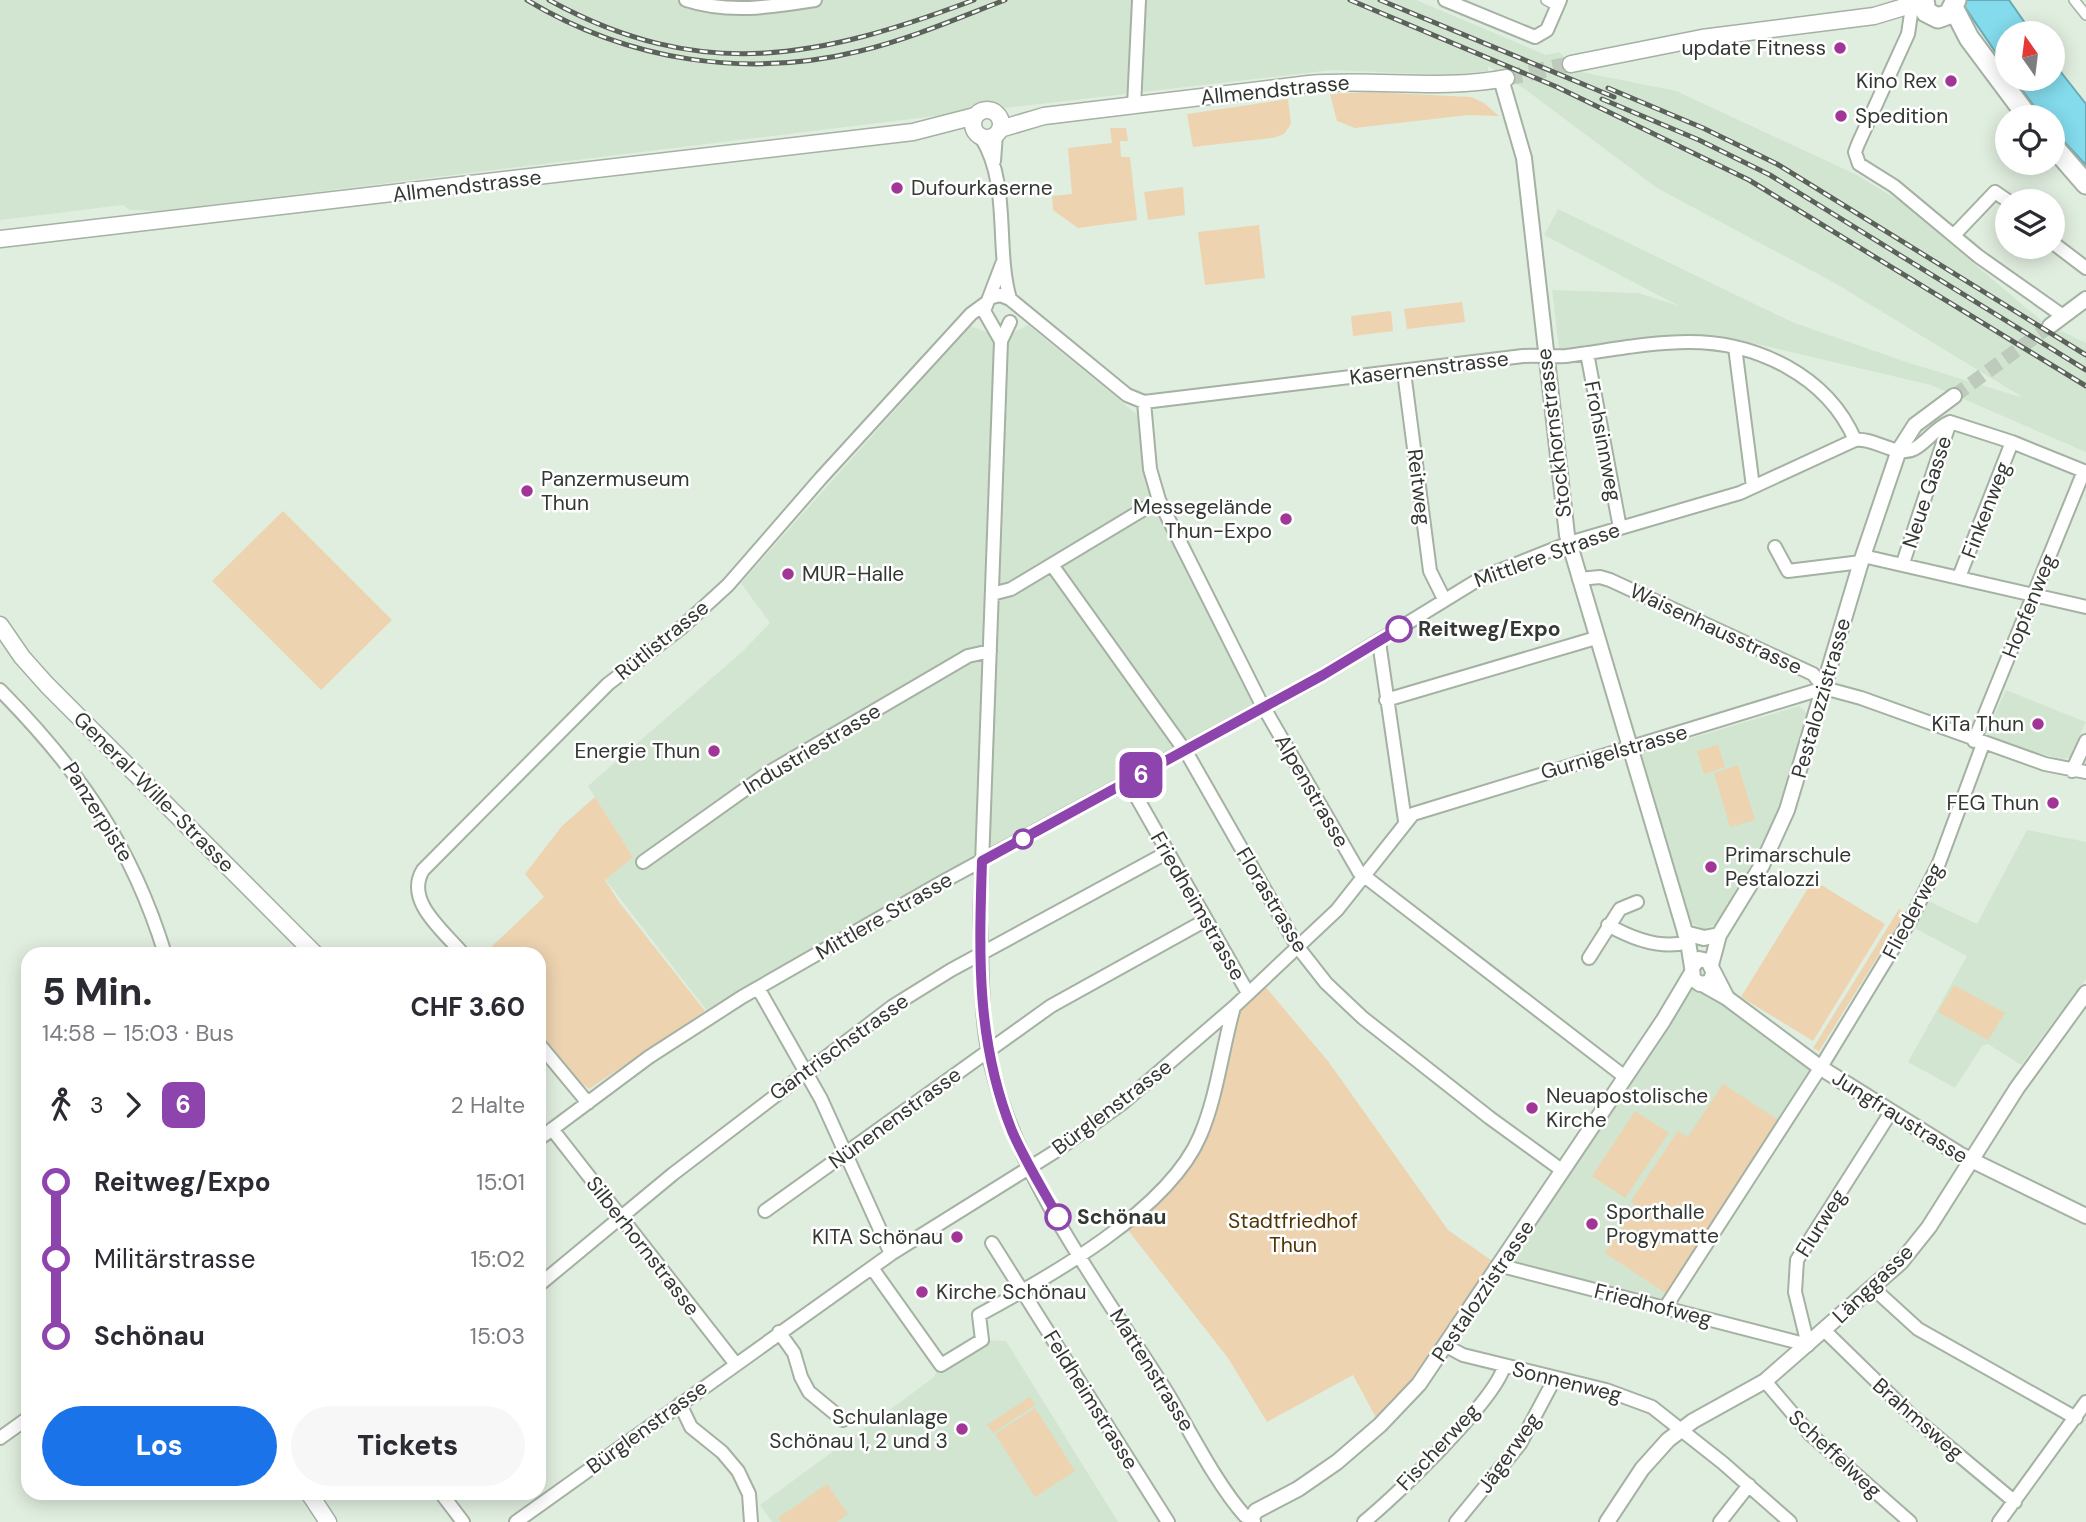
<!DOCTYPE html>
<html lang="de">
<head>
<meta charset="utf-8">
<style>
  :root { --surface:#fff; --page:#f7f7f7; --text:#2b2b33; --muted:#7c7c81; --accent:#1a73e8 }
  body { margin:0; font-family:"DM Sans",sans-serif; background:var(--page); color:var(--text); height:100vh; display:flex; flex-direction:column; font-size:26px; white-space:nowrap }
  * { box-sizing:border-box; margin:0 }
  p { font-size:23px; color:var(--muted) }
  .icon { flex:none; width:38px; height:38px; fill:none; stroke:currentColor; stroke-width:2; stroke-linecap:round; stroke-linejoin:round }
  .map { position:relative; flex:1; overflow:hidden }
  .panel { position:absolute; left:21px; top:947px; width:525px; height:553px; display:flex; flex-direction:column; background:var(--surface); border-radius:21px; box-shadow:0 4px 18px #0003 }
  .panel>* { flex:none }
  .badge { padding:0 14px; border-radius:10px; font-size:24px; line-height:46px }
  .needle { width:46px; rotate:346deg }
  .controls { position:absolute; left:1995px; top:21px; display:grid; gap:14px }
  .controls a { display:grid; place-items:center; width:70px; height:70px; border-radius:50%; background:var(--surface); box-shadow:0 4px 18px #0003; font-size:35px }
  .map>.badge { position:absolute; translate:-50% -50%; box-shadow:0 0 0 4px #fff }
  .legs { display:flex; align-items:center; gap:10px; height:77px; padding:0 21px; font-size:23px }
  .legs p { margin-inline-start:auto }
  .overview { display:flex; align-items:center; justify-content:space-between; height:119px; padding:0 21px }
  h1 { font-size:38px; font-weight:800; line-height:52px }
  .action { display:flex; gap:14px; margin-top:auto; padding:14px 21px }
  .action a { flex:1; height:80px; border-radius:42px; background:var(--accent); color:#fff; font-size:28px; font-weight:800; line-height:80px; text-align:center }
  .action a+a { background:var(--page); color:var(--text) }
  ul { padding:0 21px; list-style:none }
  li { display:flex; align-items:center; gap:24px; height:77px; font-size:26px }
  li i { display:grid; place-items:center; width:10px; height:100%; margin:0 9px; background:currentColor }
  li i::after { content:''; width:18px; height:18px; margin:-9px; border:5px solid; border-radius:50%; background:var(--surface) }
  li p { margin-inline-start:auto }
  li:first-child i { background:linear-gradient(#0000 50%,currentColor 0) }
  li:last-child i { background:linear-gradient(currentColor 50%,#0000 0) }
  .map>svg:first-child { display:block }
  .built { fill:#d2e5d0 }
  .green { fill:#edd3b0 }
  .water { fill:#83dbec; stroke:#6baab4; stroke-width:2 }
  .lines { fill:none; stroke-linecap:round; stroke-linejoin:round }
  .tertiary-tunnel { stroke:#bdcabc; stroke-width:14; stroke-dasharray:14 7; stroke-linecap:butt }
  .secondary-tunnel { stroke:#bdcabc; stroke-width:16; stroke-dasharray:16 8; stroke-linecap:butt }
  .pedestrian-casing { stroke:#a4b1a3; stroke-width:12 }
  .minor-casing { stroke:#a4b1a3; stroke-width:16 }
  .tertiary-casing { stroke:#a4b1a3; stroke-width:18 }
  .secondary-casing { stroke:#a4b1a3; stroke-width:19 }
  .primary-casing { stroke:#a4b1a3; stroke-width:23 }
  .pedestrian { stroke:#fff; stroke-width:9 }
  .minor { stroke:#fff; stroke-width:12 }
  .tertiary { stroke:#fff; stroke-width:14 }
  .secondary { stroke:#fff; stroke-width:16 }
  .primary { stroke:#fff; stroke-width:19 }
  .rail-casing { stroke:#5b625a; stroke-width:5 }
  .rail { stroke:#fff; stroke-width:2.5; stroke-dasharray:8; stroke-linecap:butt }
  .line-1-casing { stroke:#fff; stroke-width:16 }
  .line-1 { stroke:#8e44ad; stroke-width:10 }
  .poi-dot { fill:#a23696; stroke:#fff; stroke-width:2.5 }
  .stop-1-dot { fill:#fff; stroke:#8e44ad; stroke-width:3.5 }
  .labels { text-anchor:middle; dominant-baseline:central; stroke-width:5; stroke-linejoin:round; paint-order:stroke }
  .poi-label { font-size:21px; fill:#333832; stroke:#fff; text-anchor:end }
  .street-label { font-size:21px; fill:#333832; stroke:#fff }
  .stop-label { font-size:21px; font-weight:bold; fill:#333832; stroke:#fff; text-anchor:start }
  .park-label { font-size:21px; fill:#503505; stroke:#fff }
</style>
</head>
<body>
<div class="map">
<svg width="2086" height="1522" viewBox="0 0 2086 1522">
  <rect width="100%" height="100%" fill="#e0eedf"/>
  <path class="built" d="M0 0H1416L1546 55 1559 52 1581 72 1676 91 1857 175 1901 202 2043 322 2086 343V452L1931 385 1757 344 1668 338 1559 349 1552 290 1638 293 1679 306 1544 235 1558 209 1792 322 1906 362 2024 398 1833 282 1657 188 1526 90 1488 66V71L1449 75 1332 70 1005 108 985 102 960 113 159 211 130 210 123 205 0 220Z
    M1028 325 1145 421 1150 469 1264 708 711 1016 605 879 633 857 588 786 742 652 770 623 741 583 970 326 1003 338Z
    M2006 690 2086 722 2069 758 2061 759 2004 744 1986 733Z
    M1799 706 1807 713 1782 810 1717 924 1704 929 1691 923 1638 754Z
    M2027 830 2086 842V979L2021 1065 1988 1044 1982 1046 1955 1088 1908 1062 1967 956 1911 926 1924 899 1977 924Z
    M1700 984 1821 1068 1665 1308 1499 1265 1684 995Z
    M982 1340 1006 1341 1118 1522H772L760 1505 933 1378 941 1365Z"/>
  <path class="green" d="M1369 92 1471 97 1484 103 1499 116 1468 115 1355 128 1337 121 1330 94Z
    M1288 99 1291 124 1284 134 1273 138 1193 147 1187 114 1174 116Z
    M1110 128H1126L1128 141H1120L1121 157H1130L1137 220 1078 228 1053 210 1052 196 1072 194 1068 148 1112 143Z
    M1183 187 1185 215 1148 220 1144 192Z
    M1259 225 1265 278 1205 285 1198 232Z
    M1462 302 1465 322 1407 329 1404 309Z
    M1391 311 1393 331 1353 336 1351 316Z
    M283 511 392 620 321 690 212 581Z
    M1718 745 1725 767 1704 774 1697 751Z
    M1738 765 1755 820 1730 827 1714 773Z
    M595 797 633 857 605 880 619 902 705 1011 589 1089 583 1084 580 1086 539 1037V954H484L544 897 525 874 562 826Z
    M1813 880 1885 924 1813 1041 1741 997Z
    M1899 909 1905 913 1819 1051 1813 1048Z
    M1263 984 1328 1061 1448 1230 1498 1265 1380 1425 1353 1375 1267 1422 1228 1358 1124 1225 1192 1152 1234 1007Z
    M1954 985 2005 1013 1988 1040 1938 1012Z
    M1723 1084 1780 1121 1667 1294 1605 1253 1636 1206 1631 1201 1678 1131 1688 1137Z
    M1635 1111 1669 1133 1625 1198 1592 1176Z
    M1030 1397 1035 1405 993 1433 987 1425Z
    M1035 1408 1075 1471 1035 1497 995 1434Z
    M827 1484 848 1514 837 1522H781L778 1518Z"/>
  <path class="water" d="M1960 0H2009L2032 33H2007V69Z
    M2053 62 2086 104V165L2053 130V117H2042L2014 79H2053Z"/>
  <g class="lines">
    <path class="tertiary-tunnel" d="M1954 396 2050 326"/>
    <path class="secondary-tunnel" d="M1506 78 1571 64"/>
    <defs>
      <path id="pedestrian" d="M1546 0 1557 6
        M2074 0 2086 15"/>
      <path id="minor" d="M686 0C729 14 771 7 815 0
        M1445 0 1535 37 1547 30 1560 0
        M1912 7 1908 34 1858 144 1855 152 1859 164 1894 186 1978 256 2063 316
        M1134 106 1139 0
        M981 137C1011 185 995 247 1010 299
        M994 161 996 134
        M1954 235 1995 192 2008 201
        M2053 243 2086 268
        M989 298 1002 264
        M1010 322 1001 341 980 919C983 971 979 1021 993 1072 1021 1184 1107 1297 1168 1394 1190 1431 1217 1485 1245 1516
        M1001 341 984 311 989 298 1000 295 1010 299 1127 395 1144 402 1523 356C1537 355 1552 357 1566 356 1606 351 1648 342 1689 342 1756 342 1827 375 1855 440
        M1735 347 1753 487
        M1587 353 1620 528
        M1404 372 1430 571 1444 599
        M1144 402 1150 469 1159 500 1260 701 1359 872 1625 1077
        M1775 547 1788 571 1861 562
        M1863 556 2086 607
        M1903 563 1950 422
        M1052 565 1188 755 1297 946 1326 983 1363 1018 1490 1118 1563 1171
        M1959 577 2012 442
        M1579 579 1600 577 1610 580 1813 674 1824 688 1861 698 2045 764 2086 772
        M992 594 1011 589 1159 500
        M1379 642 1405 821
        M0 690C79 770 132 846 165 954
        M1386 700 1596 638
        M1974 741 2084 471
        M2072 771 2086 741
        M1128 782 1248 993
        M643 862 768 773 968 656 990 651
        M1608 925C1631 938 1661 950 1688 942
        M463 954C444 931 404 901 423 870L608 684 681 628 728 585 821 478 971 314 986 303
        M1589 958 1620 909 1637 902
        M758 988 821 1099 891 1254
        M539 1044 588 1103
        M552 1129 735 1363
        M539 1139 649 1057 742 997 946 880 1323 675 1481 578 1569 543 1740 493 1855 440C1874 437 1897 458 1914 449 1927 442 1935 428 1950 422L2012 442 2086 472
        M765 1211 1051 1006 1206 920
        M992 1243 1168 1522
        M1498 1265 1808 1345
        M872 1268 941 1365 982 1340 979 1315C1049 1277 1168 1211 1200 1136 1217 1097 1222 1049 1234 1007
        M539 1285 673 1174 893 1006 951 970 1168 852
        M1873 1288 1918 1329 2076 1418
        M1665 1308 1824 1062 1911 919 1939 863 1983 744
        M1825 1331 1912 1416 2015 1502
        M779 1332 794 1353 801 1377 809 1392 843 1420
        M1808 1345 1795 1292 1797 1260 1891 1112
        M1446 1346 1463 1355 1606 1390 1652 1407 1723 1463 1790 1522
        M1765 1381 1810 1434 1910 1522
        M680 1404 691 1427 722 1452 738 1471 749 1494 751 1522
        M0 1438 28 1418
        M441 1493 463 1522
        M516 1522 891 1254 1056 1151 1124 1102 1234 1007 1337 910 1413 814 1824 688
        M1364 1522C1394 1497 1496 1400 1504 1366
        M1456 1522 1520 1444 1555 1378
        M1720 1522 1749 1485
        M1999 1522 2086 1402"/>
      <path id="tertiary" d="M1501 79 1524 158 1567 535 1688 942 1692 967
        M2050 326 2086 299
        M1685 933 1704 938 1719 935
        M1711 965 1719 935 1762 865 1787 810 1861 562 1899 450 1915 425 1954 396
        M1713 974 1710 982 1700 984 1693 979 1692 967 1699 959 1708 961 1726 996
        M1704 985 1727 998 1821 1068 1959 1154 2086 1216
        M1253 1522 1252 1517 1256 1511 1298 1489 1337 1462 1380 1425 1419 1384 1663 1021 1691 974
        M1607 1522 1642 1469 1668 1440 1693 1421 1765 1381 1901 1262 1929 1227 2017 1088 2086 993"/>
      <path id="secondary" d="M1571 64 1702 38 1874 16 1924 1
        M973 124a14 14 0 1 1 28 0a14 14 0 1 1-28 0Z
        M1000 129 1044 116 1309 84C1375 78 1441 91 1506 78
        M0 239 913 132 975 116
        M0 625 22 657 47 685 315 954
        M309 1493 328 1522"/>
      <path id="primary" d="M1924 0 1926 12 1938 18 1949 14 1956 0
        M1953 7 1969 38 2028 117
        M2053 146 2086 184"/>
    </defs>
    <use href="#pedestrian" class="pedestrian-casing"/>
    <use href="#minor" class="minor-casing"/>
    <use href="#tertiary" class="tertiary-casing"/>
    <use href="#secondary" class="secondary-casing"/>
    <use href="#primary" class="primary-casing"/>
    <use href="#pedestrian" class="pedestrian"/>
    <use href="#minor" class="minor"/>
    <use href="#tertiary" class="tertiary"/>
    <use href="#secondary" class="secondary"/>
    <use href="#primary" class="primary"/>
    <defs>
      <path id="rail" d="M527 0C628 61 746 79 860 51 910 39 958 18 1005 0
        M549 0C702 84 820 58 974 0
        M1350 0 1557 87 1749 180 2086 386
        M1380 0 1614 97
        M1608 88 1703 128 1777 164 2086 355
        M1602 99 1699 140 1770 175 2086 370"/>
    </defs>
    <use href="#rail" class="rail-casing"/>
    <use href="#rail" class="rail"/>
  </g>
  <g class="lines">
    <defs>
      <path id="line-1" d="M1058 1217C1042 1188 1025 1161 1012 1131 976 1041 979 956 982 861L1323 675 1399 629"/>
    </defs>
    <use href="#line-1" class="line-1-casing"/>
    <use href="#line-1" class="line-1"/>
  </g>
  <g class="poi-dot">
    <circle cx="1840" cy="48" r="7"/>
    <circle cx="1951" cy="81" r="7"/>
    <circle cx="1841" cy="116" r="7"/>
    <circle cx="897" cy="188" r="7"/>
    <circle cx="527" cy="491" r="7"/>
    <circle cx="1286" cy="519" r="7"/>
    <circle cx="788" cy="574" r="7"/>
    <circle cx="2038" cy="724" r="7"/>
    <circle cx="714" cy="751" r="7"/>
    <circle cx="2053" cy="803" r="7"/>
    <circle cx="1711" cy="867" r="7"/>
    <circle cx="1532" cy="1108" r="7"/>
    <circle cx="1592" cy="1224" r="7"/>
    <circle cx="957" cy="1237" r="7"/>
    <circle cx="922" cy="1292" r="7"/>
    <circle cx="962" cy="1429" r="7"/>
  </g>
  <g class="stop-1-dot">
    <circle cx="1399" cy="629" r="12"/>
    <circle cx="1023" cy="839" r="9"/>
    <circle cx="1058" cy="1217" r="12"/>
  </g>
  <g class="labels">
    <g class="poi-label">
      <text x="1826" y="48">update Fitness</text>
      <text x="1937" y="81">Kino Rex</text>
      <text x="1855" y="116" text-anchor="start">Spedition</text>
      <text x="911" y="188" text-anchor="start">Dufourkaserne</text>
      <text x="541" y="479" text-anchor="start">Panzermuseum<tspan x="541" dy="24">Thun</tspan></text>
      <text x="1272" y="507">Messegelände<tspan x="1272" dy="24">Thun-Expo</tspan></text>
      <text x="802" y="574" text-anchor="start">MUR-Halle</text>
      <text x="2024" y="724">KiTa Thun</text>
      <text x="700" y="751">Energie Thun</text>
      <text x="2039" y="803">FEG Thun</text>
      <text x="1725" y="855" text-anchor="start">Primarschule<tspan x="1725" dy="24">Pestalozzi</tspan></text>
      <text x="1546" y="1096" text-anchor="start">Neuapostolische<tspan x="1546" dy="24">Kirche</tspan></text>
      <text x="1606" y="1212" text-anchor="start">Sporthalle<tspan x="1606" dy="24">Progymatte</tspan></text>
      <text x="943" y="1237">KITA Schönau</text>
      <text x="936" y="1292" text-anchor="start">Kirche Schönau</text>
      <text x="948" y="1417">Schulanlage<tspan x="948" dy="24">Schönau 1, 2 und 3</tspan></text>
    </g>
    <g class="street-label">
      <text transform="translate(1275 90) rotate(-6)">Allmendstrasse</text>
      <text transform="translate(467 186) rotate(-7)">Allmendstrasse</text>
      <text transform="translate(1429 368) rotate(-7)">Kasernenstrasse</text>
      <text transform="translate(1554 433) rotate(-97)">Stockhornstrasse</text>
      <text transform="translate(1603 441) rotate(79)">Frohsinnweg</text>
      <text transform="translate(1419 487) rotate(83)">Reitweg</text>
      <text transform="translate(1927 492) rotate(-72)">Neue Gasse</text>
      <text transform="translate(1986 510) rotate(-69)">Finkenweg</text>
      <text transform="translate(1547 555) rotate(-20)">Mittlere Strasse</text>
      <text transform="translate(2029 606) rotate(-68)">Hopfenweg</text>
      <text transform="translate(1716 629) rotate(25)">Waisenhausstrasse</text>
      <text transform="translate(662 640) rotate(-39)">Rütlistrasse</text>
      <text transform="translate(1821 698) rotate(-74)">Pestalozzistrasse</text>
      <text transform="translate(812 749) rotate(-31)">Industriestrasse</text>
      <text transform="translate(1614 752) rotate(-16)">Gurnigelstrasse</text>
      <text transform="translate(1312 791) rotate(60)">Alpenstrasse</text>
      <text transform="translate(154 792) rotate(45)">General-Wille-Strasse</text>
      <text transform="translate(98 812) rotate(58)">Panzerpiste</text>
      <text transform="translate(1272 900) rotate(59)">Florastrasse</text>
      <text transform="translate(1198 906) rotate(60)">Friedheimstrasse</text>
      <text transform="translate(1913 911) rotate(-62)">Fliederweg</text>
      <text transform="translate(884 916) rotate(-30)">Mittlere Strasse</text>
      <text transform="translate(839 1047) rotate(-36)">Gantrischstrasse</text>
      <text transform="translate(1112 1107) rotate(-37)">Bürglenstrasse</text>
      <text transform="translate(1900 1117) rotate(32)">Jungfraustrasse</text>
      <text transform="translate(895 1118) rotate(-36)">Nünenenstrasse</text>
      <text transform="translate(1821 1223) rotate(-58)">Flurweg</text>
      <text transform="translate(643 1246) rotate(52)">Silberhornstrasse</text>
      <text transform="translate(1873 1284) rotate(-44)">Länggasse</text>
      <text transform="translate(1483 1291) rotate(-56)">Pestalozzistrasse</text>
      <text transform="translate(1653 1305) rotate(14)">Friedhofweg</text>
      <text transform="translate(1152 1370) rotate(58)">Mattenstrasse</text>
      <text transform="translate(1567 1382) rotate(14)">Sonnenweg</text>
      <text transform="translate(1091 1400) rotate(58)">Feldheimstrasse</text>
      <text transform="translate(1918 1419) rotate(41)">Brahmsweg</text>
      <text transform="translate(647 1427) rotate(-36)">Bürglenstrasse</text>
      <text transform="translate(1438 1447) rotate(-47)">Fischerweg</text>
      <text transform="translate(1509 1453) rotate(-55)">Jägerweg</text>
      <text transform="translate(1835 1454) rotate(43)">Scheffelweg</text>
    </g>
    <g class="stop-label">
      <text x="1418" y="629">Reitweg/Expo</text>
      <text x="1077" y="1217">Schönau</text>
    </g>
    <g class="park-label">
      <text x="1293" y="1221">Stadtfriedhof<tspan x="1293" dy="24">Thun</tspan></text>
    </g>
  </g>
</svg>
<div class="controls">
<a><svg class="needle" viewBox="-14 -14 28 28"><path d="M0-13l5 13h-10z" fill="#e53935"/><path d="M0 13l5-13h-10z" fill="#7c7c81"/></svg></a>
<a><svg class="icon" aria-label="locate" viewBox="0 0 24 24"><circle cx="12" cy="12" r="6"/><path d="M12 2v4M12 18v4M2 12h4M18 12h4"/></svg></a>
<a><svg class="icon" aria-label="layers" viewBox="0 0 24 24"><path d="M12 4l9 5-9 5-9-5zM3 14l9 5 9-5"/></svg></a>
</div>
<b class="badge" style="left:1141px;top:775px;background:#8e44ad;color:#fff">6</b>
<section class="panel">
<div class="overview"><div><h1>5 Min.</h1><p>14:58 – 15:03 · Bus</p></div><b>CHF 3.60</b></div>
<div class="legs"><svg class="icon" aria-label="walk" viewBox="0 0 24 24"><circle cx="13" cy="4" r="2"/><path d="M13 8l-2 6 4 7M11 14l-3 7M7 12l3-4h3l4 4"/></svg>3<svg class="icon" aria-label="forward" viewBox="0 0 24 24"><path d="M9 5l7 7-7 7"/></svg><b class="badge" style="background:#8e44ad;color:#fff">6</b><p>2 Halte</p></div>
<ul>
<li><i style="color:#8e44ad"></i><b>Reitweg/Expo</b><p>15:01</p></li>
<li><i style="color:#8e44ad"></i><span>Militärstrasse</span><p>15:02</p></li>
<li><i style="color:#8e44ad"></i><b>Schönau</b><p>15:03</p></li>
</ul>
<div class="action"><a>Los</a><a>Tickets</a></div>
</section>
</div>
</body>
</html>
